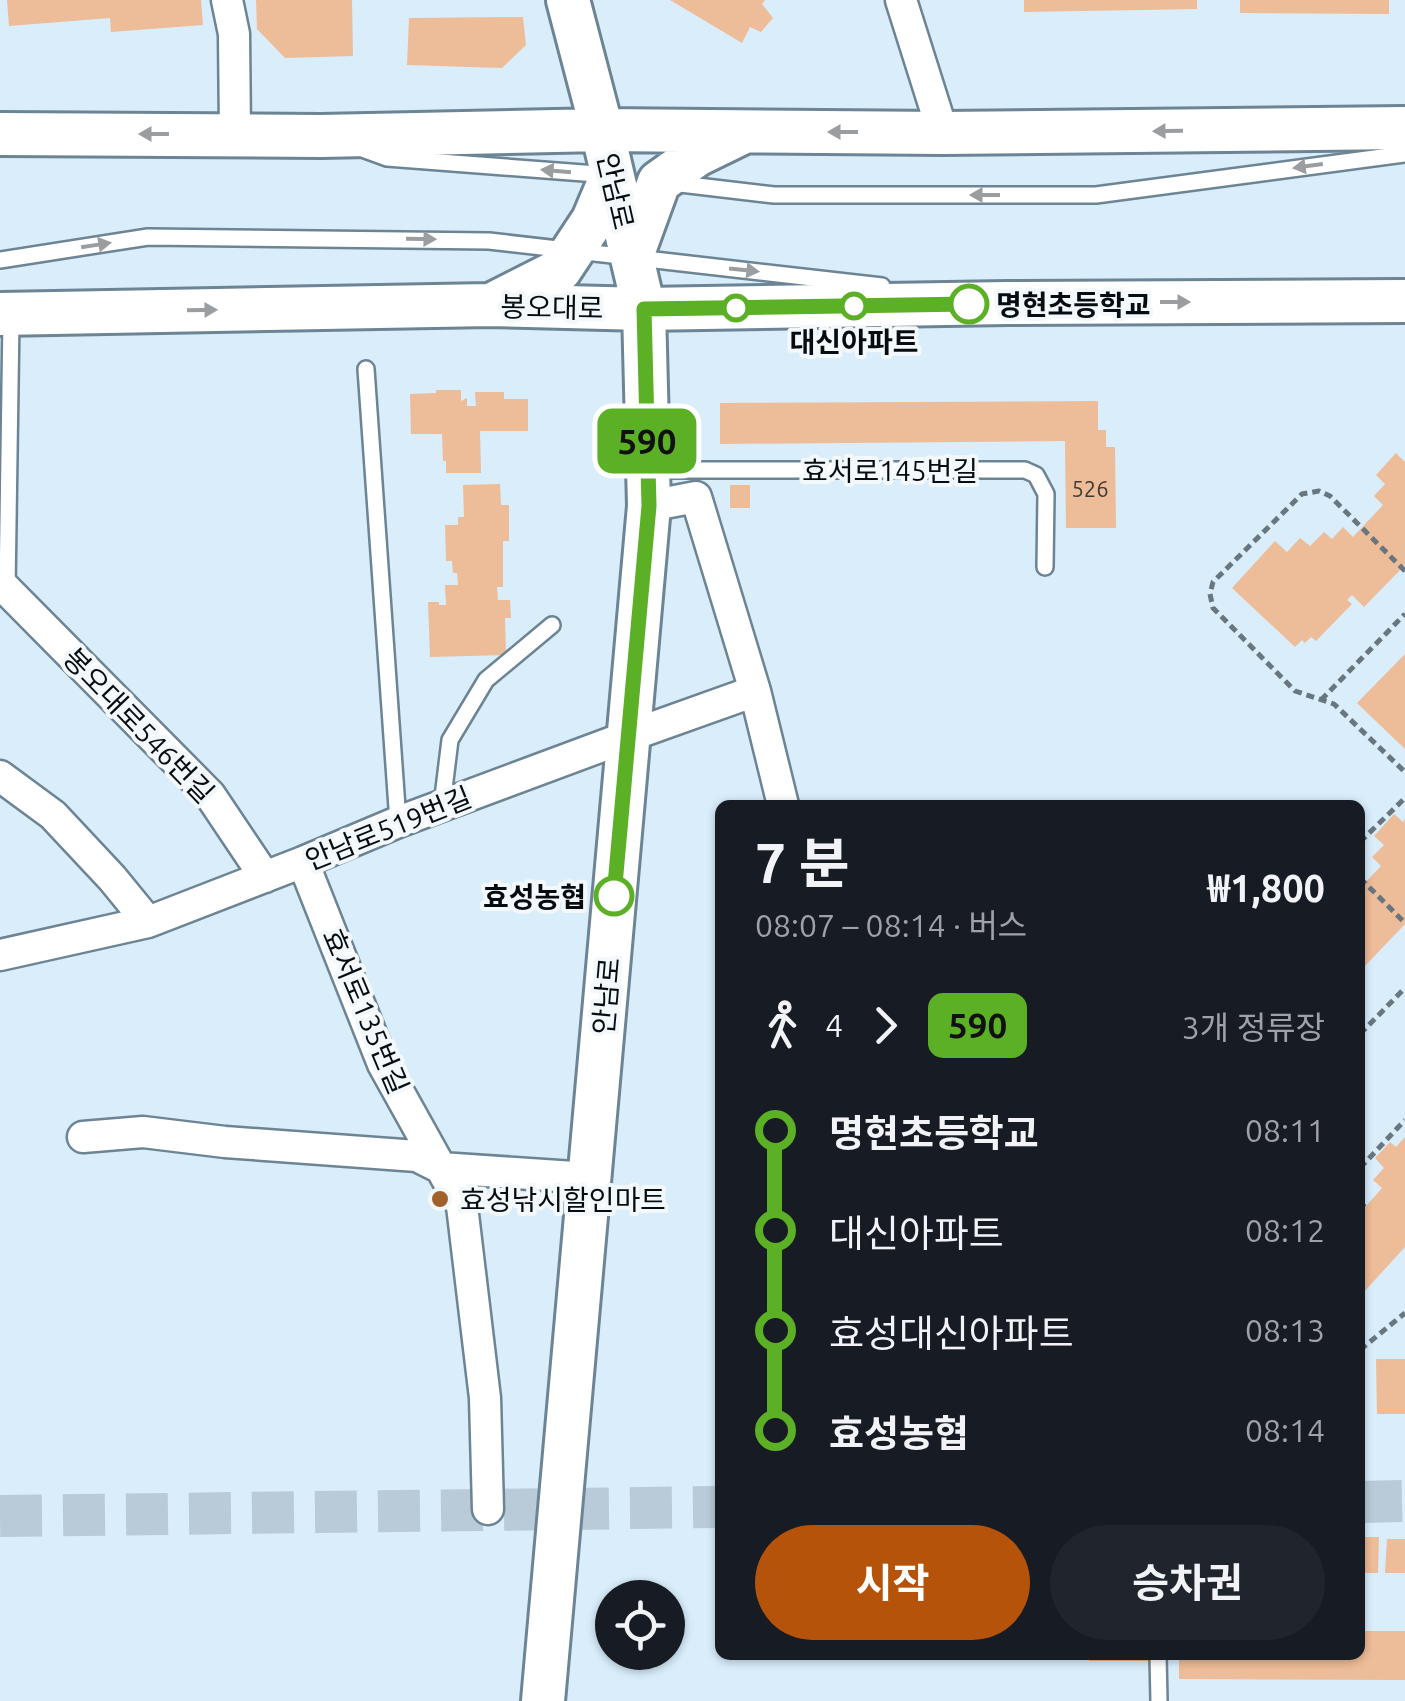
<!DOCTYPE html>
<html lang="ko">
<head>
<meta charset="utf-8">
<style>
  :root { --surface:#171b24; --page:#20242c; --text:#f1f3f6; --muted:#9ea1a6; --accent:#b45309 }
  body { margin:0; font-family:Ubuntu,"Noto Sans KR",sans-serif; background:var(--page); color:var(--text); height:100vh; display:flex; flex-direction:column; font-size:38px; white-space:nowrap }
  * { box-sizing:border-box; margin:0 }
  p { font-size:32px; color:var(--muted) }
  .icon { flex:none; width:55px; height:55px; fill:none; stroke:currentColor; stroke-width:2; stroke-linecap:round; stroke-linejoin:round }
  .map { position:relative; flex:1; overflow:hidden }
  .details { position:absolute; left:715px; top:800px; width:650px; height:860px; display:flex; flex-direction:column; background:var(--surface); border-radius:15px; box-shadow:0 2px 8px #0004 }
  .details>* { flex:none }
  .badge { padding:0 20px; border-radius:15px; font-size:35px; line-height:65px }
  .fabs { position:absolute; left:595px; top:1580px; display:grid; gap:20px }
  .fabs a { display:grid; place-items:center; width:90px; height:90px; border-radius:50%; background:var(--surface); box-shadow:0 2px 8px #0004; font-size:50px }
  .map>.badge { position:absolute; translate:-50% -50%; box-shadow:0 0 0 5px #fff }
  .legs { display:flex; align-items:center; gap:15px; height:110px; padding:0 40px; font-size:32px }
  .legs p { margin-inline-start:auto }
  .summary { display:flex; align-items:center; justify-content:space-between; height:170px; padding:0 40px }
  h1 { font-size:55px; font-weight:700; line-height:75px }
  .button { display:flex; gap:20px; margin-top:auto; padding:20px 40px }
  .button a { flex:1; height:115px; border-radius:60px; background:var(--accent); color:#fff; font-size:40px; font-weight:700; line-height:115px; text-align:center }
  .button a+a { background:var(--page); color:var(--text) }
  ul { padding:0 40px; list-style:none }
  li { display:flex; align-items:center; gap:35px; height:100px; font-size:38px }
  li i { display:grid; place-items:center; width:15px; height:100%; margin:0 12px; background:currentColor }
  li i::after { content:''; width:25px; height:25px; margin:-12px; border:8px solid; border-radius:50%; background:var(--surface) }
  li p { margin-inline-start:auto }
  li:first-child i { background:linear-gradient(#0000 50%,currentColor 0) }
  li:last-child i { background:linear-gradient(currentColor 50%,#0000 0) }
  .map>svg:first-child { display:block }
  .building { fill:#edbc98 }
  .lines { fill:none; stroke-linecap:round; stroke-linejoin:round }
  .secondary-tunnel { stroke:#b9cbd8; stroke-width:42; stroke-dasharray:42 21; stroke-linecap:butt }
  .lane-casing { stroke:#6c8494; stroke-width:20 }
  .street-casing { stroke:#6c8494; stroke-width:35 }
  .secondary-casing { stroke:#6c8494; stroke-width:48 }
  .path { stroke:#68767f; stroke-width:5; stroke-dasharray:8 5; stroke-linecap:butt }
  .lane { stroke:#fff; stroke-width:15 }
  .street { stroke:#fff; stroke-width:30 }
  .secondary { stroke:#fff; stroke-width:42 }
  .oneway { fill:#9b9ea0 }
  .line-1-casing { stroke:#fff; stroke-width:22 }
  .line-1 { stroke:#5bb025; stroke-width:15 }
  .stop-1-dot { fill:#fff; stroke:#5bb025; stroke-width:5 }
  .poi-dot { fill:#a1612a; stroke:#f3f8fb; stroke-width:4 }
  .labels { text-anchor:middle; dominant-baseline:central; stroke-width:8; stroke-linejoin:round; paint-order:stroke }
  .number-label { font-size:22px; fill:#3f3934 }
  .street-label { font-size:28px; fill:#050d12; stroke:#f3f8fb }
  .stop-label { font-size:28px; font-weight:bold; fill:#050d12; stroke:#f3f8fb; text-anchor:start }
  .poi-label { font-size:28px; fill:#050d12; stroke:#f3f8fb; text-anchor:start }
</style>
</head>
<body>
<div class="map">
<svg width="1405" height="1701" viewBox="0 0 1405 1701">
  <rect width="100%" height="100%" fill="#d9edfb"/>
  <path class="building" d="M7 0H201L203 25 111 32 110 18 9 26Z
    M256 0H352L353 56 285 58 257 29Z
    M670 0H765L762 4 773 18 761 32 750 27 742 43Z
    M1024 0H1197V9L1024 12Z
    M1240 0H1389V14L1240 13Z
    M523 17 526 45 502 68 407 65 409 18Z
    M436 390H461V401L467 398V406H476L475 392H504V399H528V431H480L481 473H446V461H443L442 434H411L410 394 436 393Z
    M1098 401V430H1106V447H1115L1116 528H1066L1065 441 720 444V403Z
    M1396 453 1405 462V565L1364 607 1352 595 1347 600 1352 604 1316 641 1311 637 1305 643 1302 640 1295 647 1232 588 1275 541 1287 552 1300 538 1310 546 1324 532 1332 539 1343 527 1353 537 1383 505 1374 496 1385 484 1376 475Z
    M500 484 501 505H509V541H503V587H497L498 600H510L511 618H505L506 655 430 657 428 602H439V605H446L445 585H458L457 573H453L452 561H446L445 525H458V517H464L463 485Z
    M730 485H750V508H730Z
    M1405 654V749L1357 703Z
    M1394 814 1403 822 1405 819V924L1363 968 1360 965V888L1381 866 1372 857 1384 845 1374 836Z
    M1405 1137V1247L1363 1293 1360 1290V1213L1382 1188 1373 1180 1384 1168 1375 1158 1390 1142 1396 1147Z
    M1376 1359H1405V1414H1377Z
    M1360 1537H1379L1378 1573H1360Z
    M1387 1539H1405V1573H1385Z
    M1360 1631H1405V1680L1179 1679V1655H1360Z
    M1089 1655H1150V1661H1089Z"/>
  <g class="lines">
    <path class="secondary-tunnel" d="M1360 1502 1405 1501
      M0 1516 720 1507"/>
    <defs>
      <path id="lane" d="M365 150 387 158 610 175
        M672 183 774 195H1096L1405 154
        M0 260 148 237 489 241 882 286
        M366 369 398 822
        M652 470H1025L1036 475 1046 494 1045 567
        M7 590 11 319
        M442 805 450 740 486 680 552 625
        M1158 1655 1159 1701"/>
      <path id="street" d="M227 0 234 34 235 134
        M901 0 943 133
        M649 506 696 497 755 691 783 805
        M0 583 210 795 265 877
        M0 776 53 815 112 878 148 922
        M303 862 383 1064 462 1206 485 1398 488 1509
        M0 955 148 922 303 862 398 822 629 736 755 691
        M83 1137 143 1132 225 1142 417 1156 441 1168 589 1178"/>
      <path id="secondary" d="M0 134 321 136 602 130 943 133 1405 128
        M632 256 659 182 697 155 740 134
        M495 303 560 270 593 220 612 175
        M0 314 490 305 644 309 1008 303 1405 301
        M543 1701 649 506 644 309 602 130 568 0"/>
    </defs>
    <use href="#lane" class="lane-casing"/>
    <use href="#street" class="street-casing"/>
    <use href="#secondary" class="secondary-casing"/>
    <path class="path" d="M1405 571 1330 496 1319 491 1302 494 1213 582 1210 594 1213 608 1295 691 1334 704 1405 772
      M1321 700 1405 614
      M1360 842 1405 798
      M1360 878 1405 923
      M1360 1034 1405 988
      M1360 1168 1405 1120
      M1360 1203 1365 1207
      M1360 1350 1405 1313"/>
    <use href="#lane" class="lane"/>
    <use href="#street" class="street"/>
    <use href="#secondary" class="secondary"/>
  </g>
  <defs><path id="oneway-solid" d="M-6-.8H1V-3.2L6.5 0L1 3.2V.8H-6Z" transform="scale(2.5)"/></defs>
  <g class="oneway">
    <use href="#oneway-solid" transform="translate(1168 131) rotate(179)"/>
    <use href="#oneway-solid" transform="translate(843 132) rotate(-180)"/>
    <use href="#oneway-solid" transform="translate(154 134) rotate(180)"/>
    <use href="#oneway-solid" transform="translate(1308 166) rotate(172)"/>
    <use href="#oneway-solid" transform="translate(556 171) rotate(-175)"/>
    <use href="#oneway-solid" transform="translate(985 195) rotate(180)"/>
    <use href="#oneway-solid" transform="translate(421 239) rotate(1)"/>
    <use href="#oneway-solid" transform="translate(96 245) rotate(-9)"/>
    <use href="#oneway-solid" transform="translate(744 270) rotate(6)"/>
    <use href="#oneway-solid" transform="translate(1175 302)"/>
    <use href="#oneway-solid" transform="translate(202 310) rotate(-1)"/>
  </g>
  <g class="lines">
    <defs>
      <path id="line-1" d="M614 896 649 506 644 309 969 304"/>
    </defs>
    <use href="#line-1" class="line-1-casing"/>
    <use href="#line-1" class="line-1"/>
  </g>
  <g class="stop-1-dot">
    <circle cx="969" cy="304" r="18"/>
    <circle cx="854" cy="306" r="12"/>
    <circle cx="736" cy="308" r="12"/>
    <circle cx="614" cy="896" r="18"/>
  </g>
  <circle class="poi-dot" cx="440" cy="1199" r="10"/>
  <g class="labels">
    <g class="number-label">
      <text x="1090" y="488">526</text>
    </g>
    <g class="street-label">
      <text transform="translate(616 191) rotate(77)">안남로</text>
      <text transform="translate(552 307) rotate(1)">봉오대로</text>
      <text x="890" y="470">효서로145번길</text>
      <text transform="translate(139 725) rotate(46)">봉오대로546번길</text>
      <text transform="translate(388 828) rotate(-22)">안남로519번길</text>
      <text transform="translate(606 996) rotate(-85)">안남로</text>
      <text transform="translate(366 1011) rotate(67)">효서로135번길</text>
    </g>
    <g class="stop-label">
      <text x="996" y="304">명현초등학교</text>
      <text x="854" y="341" text-anchor="middle">대신아파트</text>
      <text x="586" y="896" text-anchor="end">효성농협</text>
    </g>
    <g class="poi-label">
      <text x="460" y="1199">효성낚시할인마트</text>
    </g>
  </g>
</svg>
<div class="fabs">
<a><svg class="icon" aria-label="locate" viewBox="0 0 24 24"><circle cx="12" cy="12" r="6"/><path d="M12 2v4M12 18v4M2 12h4M18 12h4"/></svg></a>
</div>
<b class="badge" style="left:647px;top:441px;background:#5bb025;color:#111">590</b>
<section class="details">
<div class="summary"><div><h1>7 분</h1><p>08:07 – 08:14 · 버스</p></div><b>₩1,800</b></div>
<div class="legs"><svg class="icon" aria-label="walk" viewBox="0 0 24 24"><circle cx="13" cy="4" r="2"/><path d="M13 8l-2 6 4 7M11 14l-3 7M7 12l3-4h3l4 4"/></svg>4<svg class="icon" aria-label="forward" viewBox="0 0 24 24"><path d="M9 5l7 7-7 7"/></svg><b class="badge" style="background:#5bb025;color:#111">590</b><p>3개 정류장</p></div>
<ul>
<li><i style="color:#5bb025"></i><b>명현초등학교</b><p>08:11</p></li>
<li><i style="color:#5bb025"></i><span>대신아파트</span><p>08:12</p></li>
<li><i style="color:#5bb025"></i><span>효성대신아파트</span><p>08:13</p></li>
<li><i style="color:#5bb025"></i><b>효성농협</b><p>08:14</p></li>
</ul>
<div class="button"><a>시작</a><a>승차권</a></div>
</section>
</div>
</body>
</html>
